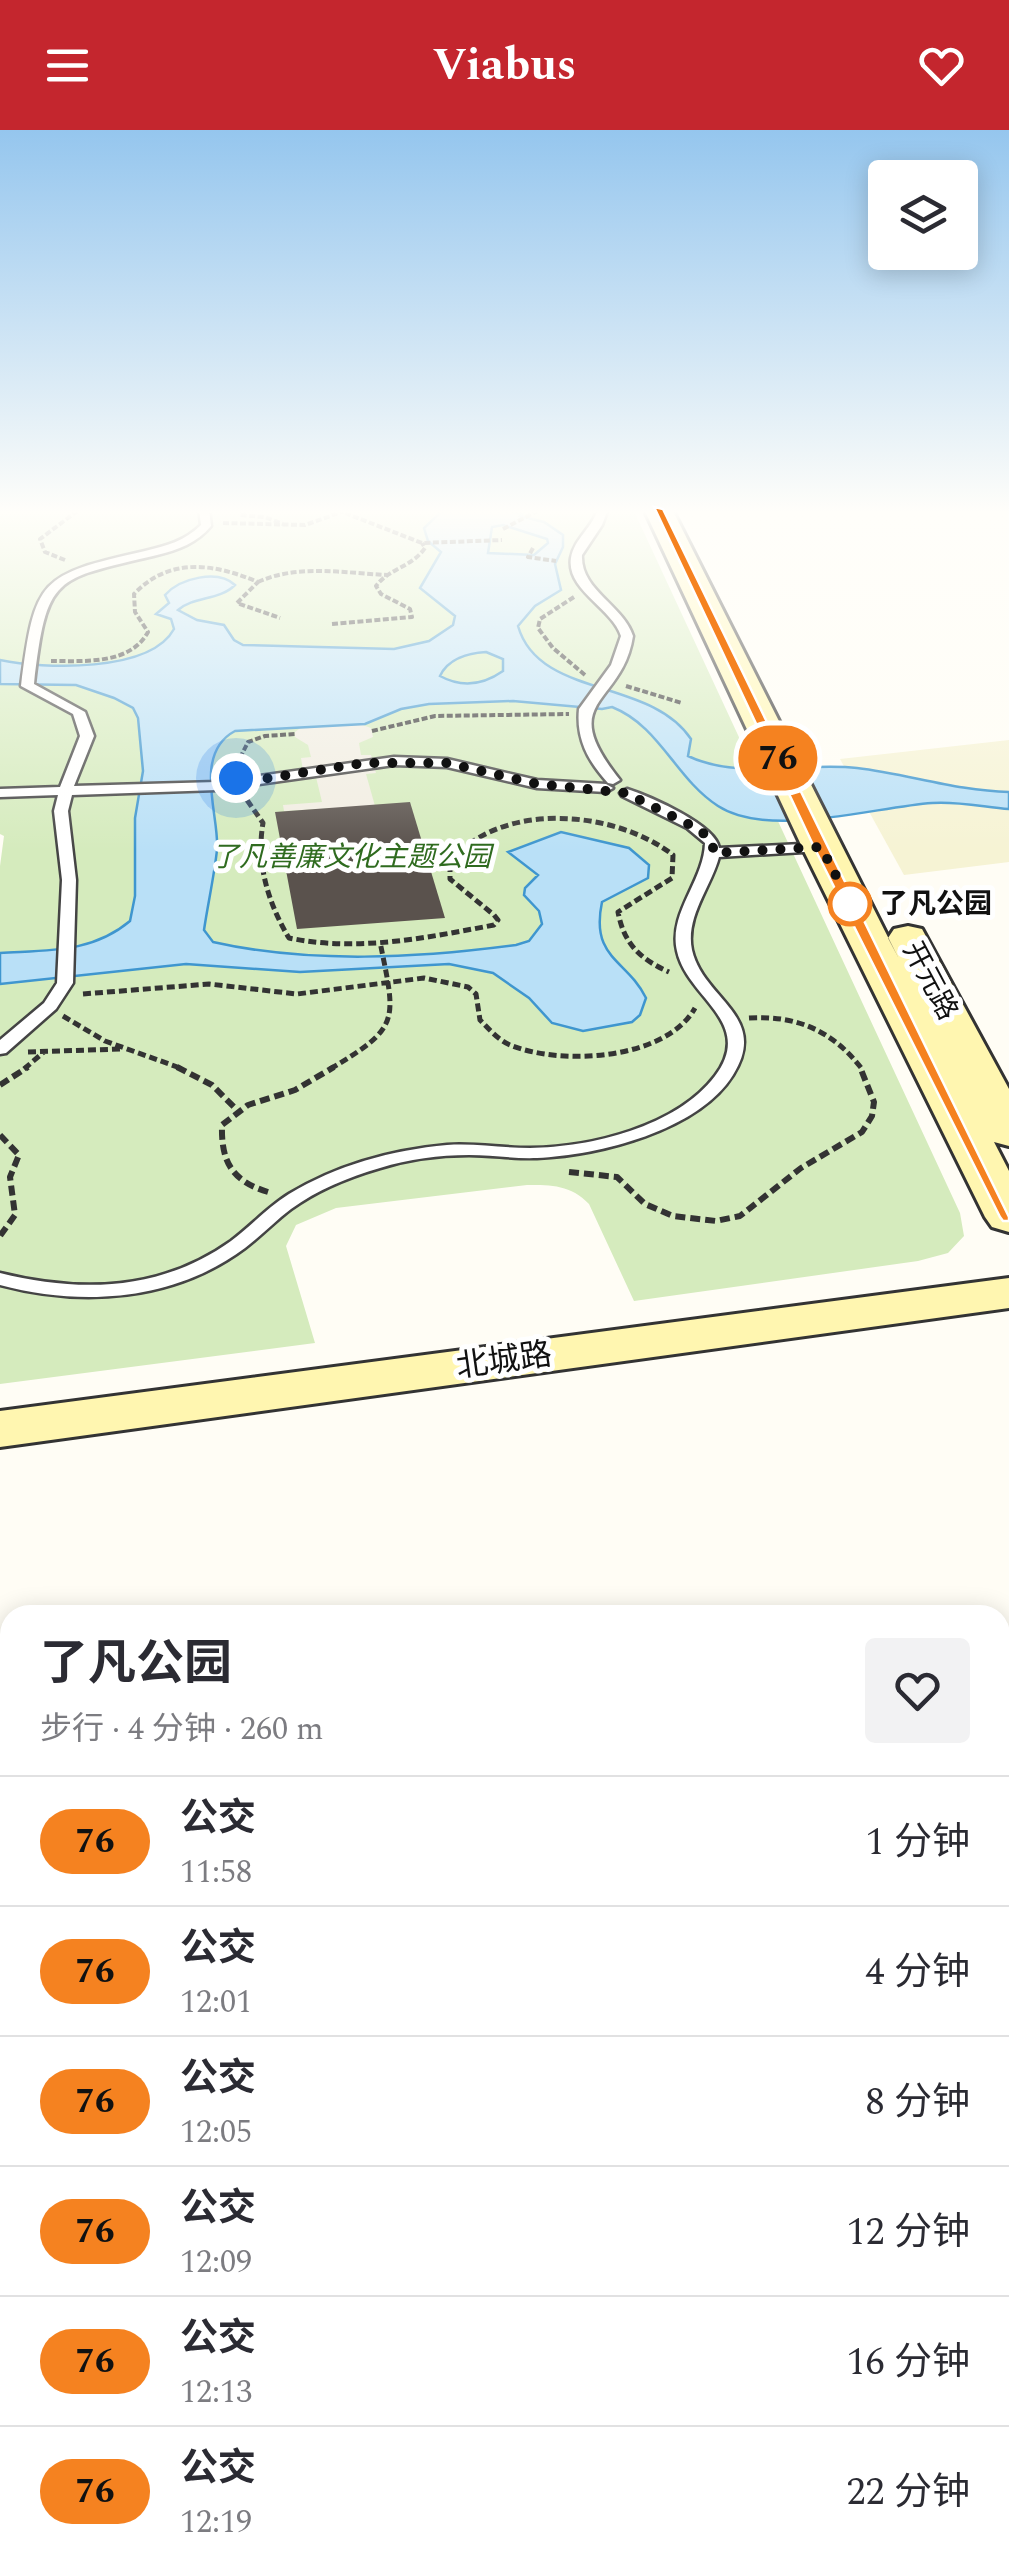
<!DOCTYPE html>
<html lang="zh">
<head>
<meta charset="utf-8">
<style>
  :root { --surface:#fff; --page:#f2f2f3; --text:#2b2b33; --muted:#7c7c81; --line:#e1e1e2; --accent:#c4262e }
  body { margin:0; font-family:Spectral,"Noto Sans SC",serif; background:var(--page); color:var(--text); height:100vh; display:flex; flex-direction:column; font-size:38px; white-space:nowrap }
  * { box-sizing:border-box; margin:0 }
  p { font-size:32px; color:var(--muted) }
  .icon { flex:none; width:55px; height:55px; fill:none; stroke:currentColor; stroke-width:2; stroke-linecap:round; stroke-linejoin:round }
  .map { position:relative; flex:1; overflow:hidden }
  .sheet { position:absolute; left:0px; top:1475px; width:1010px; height:970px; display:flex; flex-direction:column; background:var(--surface); border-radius:30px 30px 0 0; box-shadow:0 5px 25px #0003 }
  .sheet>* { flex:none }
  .badge { padding:0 20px; border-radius:32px; font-size:35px; line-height:65px }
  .fabs { position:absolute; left:868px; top:30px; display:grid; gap:20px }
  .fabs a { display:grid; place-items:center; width:110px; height:110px; border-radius:10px; background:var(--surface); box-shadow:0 5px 25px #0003; font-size:50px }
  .you { position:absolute; width:50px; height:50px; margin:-25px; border:8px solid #fff; border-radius:50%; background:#1a73e8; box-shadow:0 0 0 15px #1a73e833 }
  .map>.badge { position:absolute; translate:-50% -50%; box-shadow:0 0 0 5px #fff }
  .round { display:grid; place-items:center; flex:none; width:105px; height:105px; border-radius:10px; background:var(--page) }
  .headline { display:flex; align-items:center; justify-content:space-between; height:170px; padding:0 40px }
  h1 { font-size:48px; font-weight:700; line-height:75px }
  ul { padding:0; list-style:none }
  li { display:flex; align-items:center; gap:30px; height:130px; padding:0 40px; border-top:2px solid var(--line) }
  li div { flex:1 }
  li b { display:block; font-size:38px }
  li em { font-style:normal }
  li .badge { min-width:110px; font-weight:700; text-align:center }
  header { display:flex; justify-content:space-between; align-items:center; height:130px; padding:0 40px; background:var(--accent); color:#fff; font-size:45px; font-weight:700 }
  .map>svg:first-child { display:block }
  .farmland { fill:#f6f3d4 }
  .green { fill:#d5ebbd }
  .plaza { fill:#f1ede2 }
  .water { fill:#b9e0f7; stroke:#3f96cf; stroke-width:2.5; fill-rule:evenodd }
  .building { fill:#5a524d }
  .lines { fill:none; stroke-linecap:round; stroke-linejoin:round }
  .lane-casing { stroke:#444; stroke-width:5 }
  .secondary-casing { stroke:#333; stroke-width:6 }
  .path-far2 { stroke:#333; stroke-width:4; stroke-dasharray:6 2.5; stroke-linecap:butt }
  .path-far1 { stroke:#333; stroke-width:5; stroke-dasharray:8 4; stroke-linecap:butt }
  .path { stroke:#333; stroke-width:6; stroke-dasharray:10 5; stroke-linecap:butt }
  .lane { fill:#fff; fill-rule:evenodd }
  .secondary { fill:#fff6b0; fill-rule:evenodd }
  .line { fill:#f58220; stroke:#fff; stroke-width:2.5 }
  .walk { stroke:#111; stroke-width:10; stroke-dasharray:0 18 }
  .stop-dot { fill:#fff; stroke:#f58220; stroke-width:5 }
  .labels { text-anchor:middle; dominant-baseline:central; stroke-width:10; stroke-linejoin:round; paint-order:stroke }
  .far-park-label { font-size:28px; font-style:italic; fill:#2f6b1f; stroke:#fff }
  .far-stop-label { font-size:28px; font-weight:bold; fill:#111; stroke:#fff; text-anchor:start }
  .far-street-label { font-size:28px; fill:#111; stroke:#fff }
  .street-label { font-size:32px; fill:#111; stroke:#fff }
</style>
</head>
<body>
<header><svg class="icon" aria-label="menu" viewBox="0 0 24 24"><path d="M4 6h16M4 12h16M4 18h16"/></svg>Viabus<svg class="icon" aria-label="heart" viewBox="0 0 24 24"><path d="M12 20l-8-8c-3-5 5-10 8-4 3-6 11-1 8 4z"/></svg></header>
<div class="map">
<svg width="1009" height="2445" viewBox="0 0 1009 2445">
  <rect width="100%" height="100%" fill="#fffdf5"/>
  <path class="farmland" d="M1009 610V732L904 745 840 629Z"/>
  <path class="green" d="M0 379H633L960 1083 964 1106 948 1123 918 1131 634 1171 589 1074C571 1055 552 1055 527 1055L336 1078 296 1095 286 1116 315 1213 0 1254V736L4 706 0 704Z"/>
  <path class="plaza" d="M357 593 371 598 373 607 359 613 361 625H371L376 643 366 644 375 676 284 681 283 675 322 672 316 647H304L301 628 311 627 308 615 295 607V602L303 596Z"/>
  <path class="water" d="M444 379H500L522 384 520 386 544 392 563 405V417L555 434 561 460 535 476 518 496C539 569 650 547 691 609L688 626C738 650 803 632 857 638 908 644 957 661 1009 662V679C984 677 957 671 932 673 874 677 769 709 718 676 675 648 660 596 612 577L602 579 513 571 429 574 401 579 365 594 235 601C192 624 220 687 217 720 214 747 208 773 204 800L213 812C310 834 418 828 516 815L529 811 542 794 539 781 524 765 525 758 538 745 508 722 561 702 629 718 649 735 648 748 602 772C590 829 627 829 646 868L640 885 632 892 583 901 552 893 529 868 493 843 449 834 300 842 186 834 0 854V823C48 820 92 823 130 791L135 766V688L143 641 138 588 133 578 114 568 76 555 0 554V530C43 539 150 543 174 499L171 489 156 484 169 473 165 465C180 448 218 439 235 455 219 471 194 466 178 480L197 490 224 495 234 510 243 515 394 519 429 511 453 495 455 486 420 458 441 422 428 411 424 398ZM503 395 547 409 548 413 534 425 488 423 492 397ZM486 522 503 529V541C483 555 462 558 440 546 448 529 468 523 486 522Z"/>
  <path class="building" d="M410 672 445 788 297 799 275 682Z"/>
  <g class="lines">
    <defs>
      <path id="lane" d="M199 379H209L211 396C197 413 178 420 157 425 53 450 47 444 34 554L85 582 94 606 74 656 217 652 394 627 447 629 537 650 606 654 613 658 606 662 537 658 447 637 394 635 217 660 72 665 68 681 76 750 73 853 56 879 6 923 0 924V910L44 873 57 853 62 750 54 681 58 665 0 667V659L60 657 80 606 73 584 21 556C35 448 39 445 145 421 166 416 185 411 201 395Z
        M598 379H608L602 395 582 425C580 460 623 475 633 506 622 577 554 568 620 650L613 654 608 653C588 631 576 609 579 579L611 535 621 506C612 478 566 460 571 428 574 409 593 397 598 379Z
        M627 659C649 666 716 695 719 718L821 713 828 717 821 721 719 727C711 757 685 787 692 820 703 869 770 886 733 945 698 1001 599 1025 537 1028 515 1029 492 1025 469 1025 439 1025 409 1029 380 1038 349 1047 317 1060 291 1079 275 1091 261 1106 245 1118 174 1171 83 1177 0 1155V1143C81 1163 161 1161 231 1111 251 1096 268 1077 289 1064 337 1035 392 1020 447 1015 475 1013 502 1018 530 1018 591 1017 676 997 715 946 756 892 687 868 677 821 668 783 704 751 705 713L687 698 622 666 620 663Z"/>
      <path id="secondary" d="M644 379H672L899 829 888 808 894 799 908 796 922 799 1009 959V1016L994 1012 1009 1041V1102L992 1097 985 1087 802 717Z
        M1009 1148V1178L0 1317V1281Z"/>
    </defs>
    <use href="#lane" class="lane-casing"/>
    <use href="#secondary" class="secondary-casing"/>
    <path class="path-far2" d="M245 379 240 385 265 387 283 394
      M345 383 422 413 502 410
      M223 393 305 395 350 379
      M503 399 541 379
      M533 418 528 427 556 431
      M65 430 45 422 40 409 80 379
      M258 452C297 434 345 443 387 445
      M574 467 540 489 538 498 553 518 585 545
      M332 494 412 487 410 479 381 464 376 456C388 439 412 437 425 418L422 413
      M51 531C84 531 130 535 148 502L135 482 134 464C170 426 215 434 258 452L237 473 280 488
      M626 556 682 573
      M372 601 435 586 569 584
      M240 628 248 612 265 606 295 604"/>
    <path class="path-far1" d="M235 636 241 625
      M247 670 263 693C256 733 268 773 289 808 358 822 425 808 494 795L498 790 494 785 450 749V732C501 670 615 680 673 725L672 748 618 782C624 814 640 829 669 842
      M83 864 209 854 297 864 424 848 468 857 476 864 480 890C489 899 498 910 510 915 561 936 666 930 695 878
      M63 886 105 911 183 939
      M749 888C797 885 833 901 862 939
      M28 922 120 919
      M24 939 45 921
      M330 939C401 897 396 891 380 812"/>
    <path class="path" d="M177 937 212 955 239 982
      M0 955 28 937
      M0 1005 19 1025 10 1047 15 1085 0 1106
      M569 1042 617 1047 645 1074 673 1086 716 1091 740 1086 801 1038 862 1002 872 986 874 972 860 937
      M268 1062C232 1051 221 1032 222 995L248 975 295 960 334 937"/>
    <use href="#lane" class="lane"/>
    <use href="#secondary" class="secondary"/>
  </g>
  <linearGradient id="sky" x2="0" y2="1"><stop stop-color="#95c6ee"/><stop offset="0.53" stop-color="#fffefa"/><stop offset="1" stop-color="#fffefa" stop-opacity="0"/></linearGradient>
  <rect width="1009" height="721" fill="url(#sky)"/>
  <path class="line" d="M654 377 663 379 828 717 1009 1087V1091H1003L1000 1087 814 717Z"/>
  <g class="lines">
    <path class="walk" d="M236 648 237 653 364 633H447L537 654 626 663 700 700 712 712 714 723 821 717 856 784 850 774"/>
  </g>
  <circle class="stop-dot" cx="850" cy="774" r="20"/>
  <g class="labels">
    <g class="far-park-label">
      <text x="351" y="727">了凡善廉文化主题公园</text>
    </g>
    <g class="far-stop-label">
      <text x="880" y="774">了凡公园</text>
    </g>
    <g class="far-street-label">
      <text transform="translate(930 851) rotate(62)">开元路</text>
    </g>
    <g class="street-label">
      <text transform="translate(504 1231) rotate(-8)">北城路</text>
    </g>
  </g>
</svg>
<div class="fabs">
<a><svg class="icon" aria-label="layers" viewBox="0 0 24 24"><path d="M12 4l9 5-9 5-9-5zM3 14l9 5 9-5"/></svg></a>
</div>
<div class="you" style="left:236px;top:648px"></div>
<b class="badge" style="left:778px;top:628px;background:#f58220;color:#111">76</b>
<section class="sheet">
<div class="headline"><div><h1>了凡公园</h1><p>步行 · 4 分钟 · 260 m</p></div><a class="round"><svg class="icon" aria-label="heart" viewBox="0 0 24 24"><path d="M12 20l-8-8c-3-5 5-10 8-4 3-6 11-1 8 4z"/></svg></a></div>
<ul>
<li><span class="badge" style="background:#f58220;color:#111">76</span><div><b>公交</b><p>11:58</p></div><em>1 分钟</em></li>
<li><span class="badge" style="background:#f58220;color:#111">76</span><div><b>公交</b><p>12:01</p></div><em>4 分钟</em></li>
<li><span class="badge" style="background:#f58220;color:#111">76</span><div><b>公交</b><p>12:05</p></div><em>8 分钟</em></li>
<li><span class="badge" style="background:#f58220;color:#111">76</span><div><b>公交</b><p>12:09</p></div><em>12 分钟</em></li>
<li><span class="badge" style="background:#f58220;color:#111">76</span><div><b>公交</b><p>12:13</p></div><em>16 分钟</em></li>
<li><span class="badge" style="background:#f58220;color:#111">76</span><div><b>公交</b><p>12:19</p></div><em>22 分钟</em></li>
</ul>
</section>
</div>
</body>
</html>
